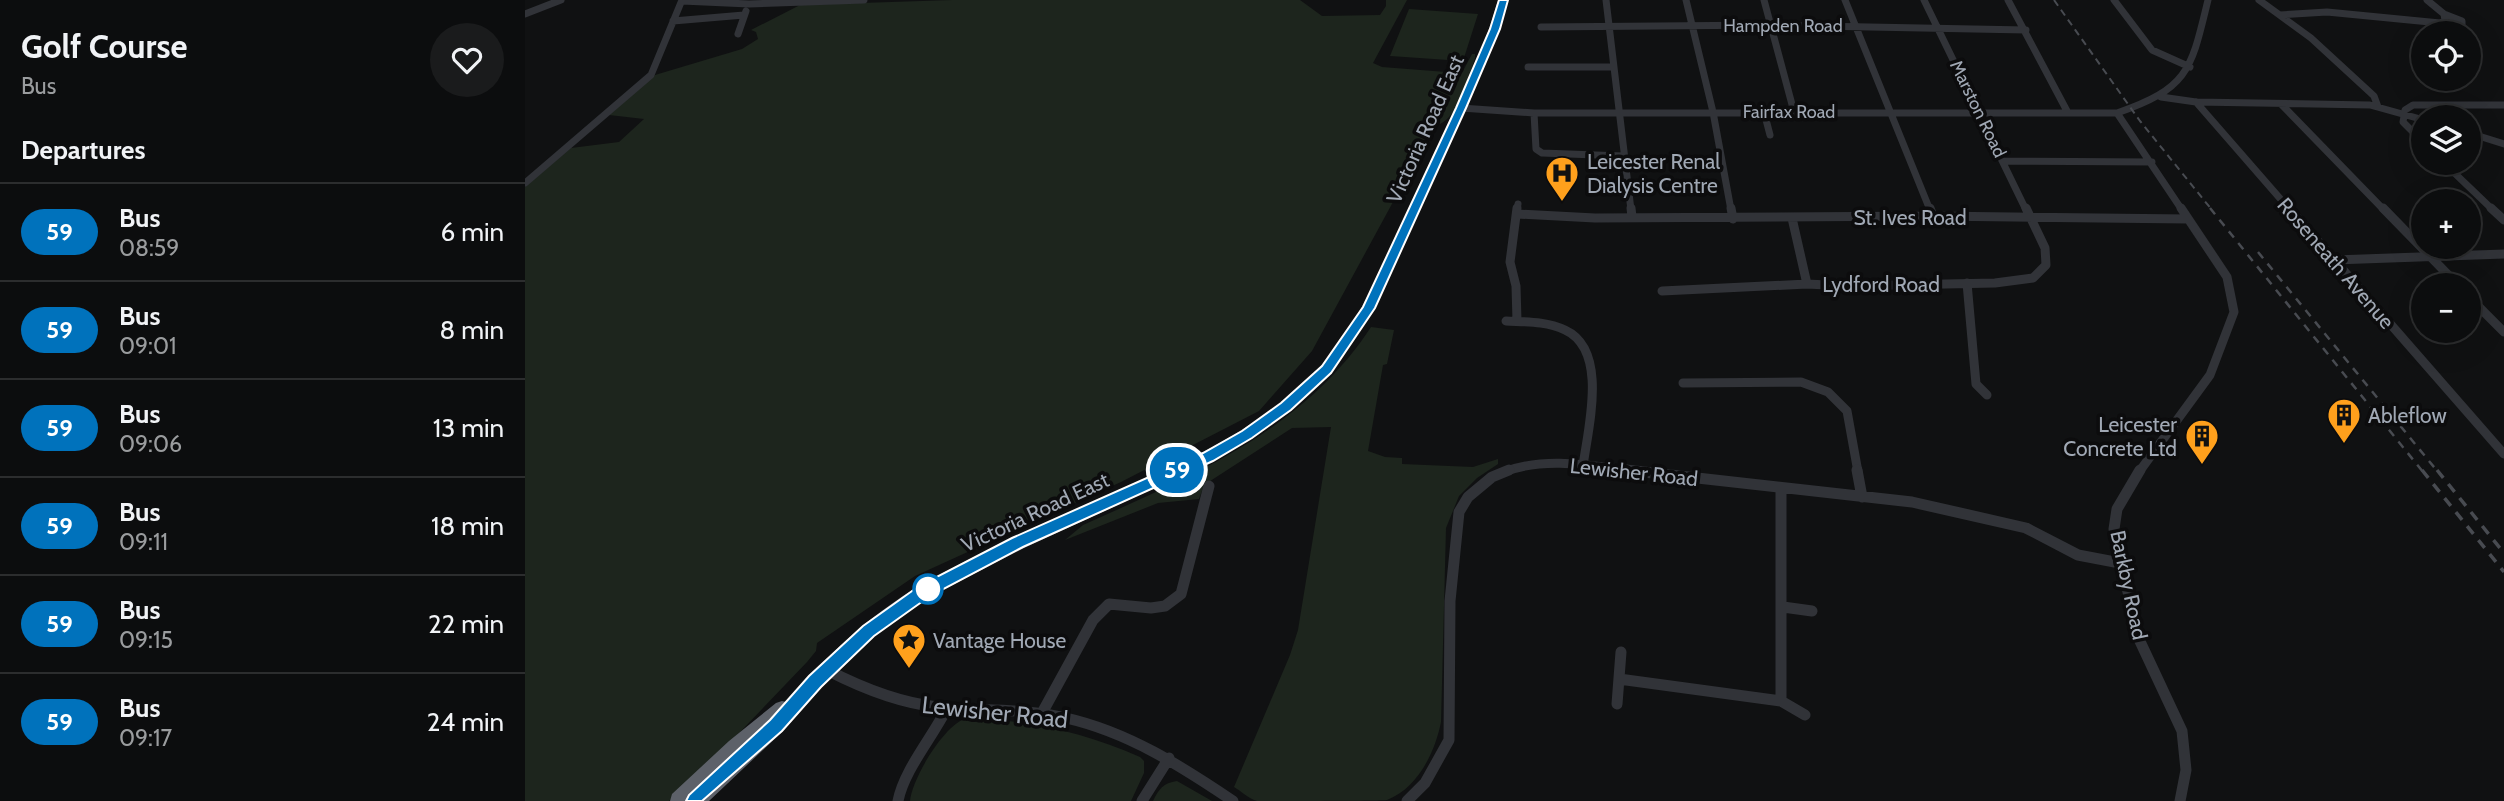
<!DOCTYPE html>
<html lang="en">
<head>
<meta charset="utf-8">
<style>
  :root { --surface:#0c0d0e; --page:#1a1b1c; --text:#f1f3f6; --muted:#9a9c9e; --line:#2c2d2e }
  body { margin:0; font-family:Cabin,sans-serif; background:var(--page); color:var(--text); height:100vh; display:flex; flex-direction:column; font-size:26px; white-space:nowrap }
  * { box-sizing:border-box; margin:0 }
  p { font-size:23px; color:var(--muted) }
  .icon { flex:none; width:38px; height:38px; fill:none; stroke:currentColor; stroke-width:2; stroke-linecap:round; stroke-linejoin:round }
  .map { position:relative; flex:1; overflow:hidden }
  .drawer { display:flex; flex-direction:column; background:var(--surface); width:525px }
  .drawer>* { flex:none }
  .badge { padding:0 14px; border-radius:23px; font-size:24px; line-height:46px }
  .tools { position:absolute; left:1886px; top:21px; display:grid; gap:14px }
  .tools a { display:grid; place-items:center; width:70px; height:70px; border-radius:50%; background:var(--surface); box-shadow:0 7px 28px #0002,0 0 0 2px var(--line); font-size:35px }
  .map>.badge { position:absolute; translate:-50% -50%; box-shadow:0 0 0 4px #fff }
  h2 { padding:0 21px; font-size:26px; line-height:63px }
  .round { display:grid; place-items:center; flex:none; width:74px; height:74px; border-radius:37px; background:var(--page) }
  .summary { display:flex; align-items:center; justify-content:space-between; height:119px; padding:0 21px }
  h1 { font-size:33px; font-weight:800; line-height:52px }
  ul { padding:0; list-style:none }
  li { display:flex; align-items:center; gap:21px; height:98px; padding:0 21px; border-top:2px solid var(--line) }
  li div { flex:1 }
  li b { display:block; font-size:26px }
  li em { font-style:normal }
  li .badge { min-width:77px; font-weight:700; text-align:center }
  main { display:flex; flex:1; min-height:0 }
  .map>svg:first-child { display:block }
  .green { fill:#1d251d }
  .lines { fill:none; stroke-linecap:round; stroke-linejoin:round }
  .minor-far2 { stroke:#313338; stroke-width:7 }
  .minor-far1 { stroke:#313338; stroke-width:9 }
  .minor { stroke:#313338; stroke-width:11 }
  .highway { fill:#5d6169; fill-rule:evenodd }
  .rail-far2 { stroke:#484b51; stroke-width:2; stroke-dasharray:7 5; stroke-linecap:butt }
  .rail-far1 { stroke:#484b51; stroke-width:2.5; stroke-dasharray:8 7; stroke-linecap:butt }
  .rail { stroke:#484b51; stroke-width:3.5; stroke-dasharray:10 8; stroke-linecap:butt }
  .line { fill:#0072bc; stroke:#fff; stroke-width:2 }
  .stop-dot { fill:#fff; stroke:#0072bc; stroke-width:3.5 }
  .labels { text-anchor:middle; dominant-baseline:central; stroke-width:7; stroke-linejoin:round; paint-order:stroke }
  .far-street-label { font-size:18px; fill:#a0a8b4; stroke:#0c0c0d }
  .street-label { font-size:21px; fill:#a0a8b4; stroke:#0c0c0d }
  .poi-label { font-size:21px; fill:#a0a8b4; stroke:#0c0c0d; text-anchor:start }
  .near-street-label { font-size:24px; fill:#a0a8b4; stroke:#0c0c0d }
</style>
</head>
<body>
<main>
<section class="drawer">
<div class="summary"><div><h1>Golf Course</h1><p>Bus</p></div><a class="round"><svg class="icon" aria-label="heart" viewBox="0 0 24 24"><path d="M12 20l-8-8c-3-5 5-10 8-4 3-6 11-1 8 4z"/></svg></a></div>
<h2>Departures</h2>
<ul>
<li><span class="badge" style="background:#0072bc;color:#fff">59</span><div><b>Bus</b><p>08:59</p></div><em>6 min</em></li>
<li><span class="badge" style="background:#0072bc;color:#fff">59</span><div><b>Bus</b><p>09:01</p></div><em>8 min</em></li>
<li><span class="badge" style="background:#0072bc;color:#fff">59</span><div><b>Bus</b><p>09:06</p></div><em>13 min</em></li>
<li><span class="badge" style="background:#0072bc;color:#fff">59</span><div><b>Bus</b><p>09:11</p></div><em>18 min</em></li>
<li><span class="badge" style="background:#0072bc;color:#fff">59</span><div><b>Bus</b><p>09:15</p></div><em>22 min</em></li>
<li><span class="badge" style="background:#0072bc;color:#fff">59</span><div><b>Bus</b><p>09:17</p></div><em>24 min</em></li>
</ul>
</section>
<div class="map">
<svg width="1979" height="801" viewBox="0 0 1979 801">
  <rect width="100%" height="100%" fill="#101112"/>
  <path class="green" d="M427 0H775L797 16 855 15 861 6V0H882L848 63 857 67 934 73 938 71 947 54H950V58C943 78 934 115 915 124L912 121 787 351 734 411 596 482 390 576 292 643 291 651 282 662 197 751 144 801H0V187L46 148 94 142 119 119 84 115 130 75 217 49 233 39 231 32 226 30 275 5Z
    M884 9 953 14 938 61 865 56Z
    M846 327 869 330 862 364 858 365 843 451 860 457 877 458V464L948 467 973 459V464L952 478 934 496 921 528 916 722C910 752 893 788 862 800 855 801 743 801 732 801 724 799 716 791 709 787L765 655 773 630 806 427 767 428 679 485 674 499 633 503 540 540 558 525C667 476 778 431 846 327Z
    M442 718C503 720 559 732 615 757L619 761V773L606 801H385C387 779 419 724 442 718Z
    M652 781 687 801H628C634 789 638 783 652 781Z"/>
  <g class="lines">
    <path class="minor-far2" d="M1081 0 1106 210
      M1161 0 1188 112 1206 210
      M1239 0 1269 112
      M1320 0 1405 210
      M1399 0 1501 210
      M1483 0 1542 111
      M1589 0 1627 50 1665 67
      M1734 0 1786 38 1849 96 1853 107
      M157 1 224 4 339 0
      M0 14 36 0
      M1755 15 1802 12 1915 23 1920 21 1919 14 1902 0
      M148 21 219 15
      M1915 23 1937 25V21L1919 14
      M1016 27 1246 25 1501 30
      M213 34 221 11
      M1003 67H1088
      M1636 97 1671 102 1845 105 1899 120
      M1671 102 1765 210
      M1756 104 1859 210
      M936 108 1009 113H1592C1664 88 1666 70 1683 0
      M1239 112 1245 135
      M1009 113 1011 149 1017 153 1098 156
      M1592 113 1657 210
      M1944 133 1979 144
      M1899 143 1878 122 1880 110 1888 105H1979
      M1479 161 1627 162
      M1919 163 1968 210
      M0 183 126 75 157 0
      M992 210 993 204"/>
    <path class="minor-far1" d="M1106 208 1107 217
      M1206 208 1208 219
      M1405 208 1408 216
      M1764 208 1979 454
      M1858 208 1933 285
      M1966 208 1979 220
      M992 214 1070 218 1408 216 1663 219
      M1267 218 1282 284
      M1809 260 1979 254
      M1442 283 1451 384 1462 395
      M1137 291 1282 284 1322 286 1470 283 1508 278 1521 265 1520 248 1501 208
      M1944 297 1979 332
      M981 321C1001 322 1021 321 1040 330 1084 350 1063 428 1058 466
      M992 321 991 286 985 262 992 208
      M1158 383 1276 382 1303 392 1322 411 1333 472
      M979 472C1023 455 1072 467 1117 472
      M1614 472 1685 375 1709 312 1702 277 1656 208"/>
    <path class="minor" d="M1101 470 1387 502 1501 528 1553 555 1595 563
      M1332 470 1337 497
      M1615 470 1592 509 1589 529 1613 637 1657 731 1661 770 1655 801
      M1258 607 1287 611
      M302 670C337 688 374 703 413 707 456 711 499 708 541 718 603 732 656 766 708 801
      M1094 679 1256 701V489
      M1256 701 1280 715
      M1092 704 1096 652
      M517 713 568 620 584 604 626 608 640 606 656 594 684 486
      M373 801C379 770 407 738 422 708
      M617 801 644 758
      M882 801 900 783 924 740 925 601 934 512 943 497 967 477 984 470"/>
    <path class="highway" d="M973 0H983L975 29 941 108 850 308 806 372 766 410 727 438 688 461 499 548 406 596 349 636 296 688 257 732 184 801H145L147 794 204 741 251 703 257 701 261 702C300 658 344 615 396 585 462 548 532 518 601 487 640 470 679 454 715 431 743 414 775 391 797 365 843 311 868 243 897 180 925 121 956 62 973 0Z"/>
    <path class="rail-far2" d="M1529 0 1615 121 1687 210"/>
    <path class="rail-far1" d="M1685 208 1898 472
      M1733 252 1913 472"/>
    <path class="rail" d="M1897 470 1979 572
      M1912 470 1979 553"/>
  </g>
  <path class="line" d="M974 0H983L975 29 941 108 850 308 806 373 766 410 727 438 688 461 498 547 405 596 349 636 296 687 257 731 177 801H161L164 795 245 720 284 676 338 626 394 586 487 538 678 453 717 431 756 403 797 366 838 307 931 108 965 29Z"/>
  <defs>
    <symbol id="hospital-pin" viewBox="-11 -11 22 30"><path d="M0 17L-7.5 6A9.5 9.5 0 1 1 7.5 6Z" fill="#ffa01c" stroke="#0c0c0d"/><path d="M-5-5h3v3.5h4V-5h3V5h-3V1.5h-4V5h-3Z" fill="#111"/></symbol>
    <symbol id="building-pin" viewBox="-11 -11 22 30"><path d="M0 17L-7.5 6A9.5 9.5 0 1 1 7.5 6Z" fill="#ffa01c" stroke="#0c0c0d"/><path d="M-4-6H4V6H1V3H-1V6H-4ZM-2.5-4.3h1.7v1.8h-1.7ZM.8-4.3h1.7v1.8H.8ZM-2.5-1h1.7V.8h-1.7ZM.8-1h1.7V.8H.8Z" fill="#111"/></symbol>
    <symbol id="sight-pin" viewBox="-11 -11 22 30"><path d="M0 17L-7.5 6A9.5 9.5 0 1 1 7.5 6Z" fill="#ffa01c" stroke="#0c0c0d"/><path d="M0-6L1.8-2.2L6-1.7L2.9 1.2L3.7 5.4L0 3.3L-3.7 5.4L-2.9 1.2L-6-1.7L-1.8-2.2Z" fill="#111"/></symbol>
  </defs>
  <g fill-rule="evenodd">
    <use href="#hospital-pin" x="1018" y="154" width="38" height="52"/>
    <use href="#building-pin" x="1800" y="396" width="38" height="52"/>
    <use href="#building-pin" x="1658" y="417" width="38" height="52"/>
    <use href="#sight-pin" x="365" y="621" width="38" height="52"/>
  </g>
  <circle class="stop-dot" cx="403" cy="589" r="14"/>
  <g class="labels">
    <g class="far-street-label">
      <text x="1258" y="26">Hampden Road</text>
      <text transform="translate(1453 109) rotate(64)">Marston Road</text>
      <text x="1264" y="112">Fairfax Road</text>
    </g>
    <g class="street-label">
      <text transform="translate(900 129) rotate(-66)">Victoria Road East</text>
      <text x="1385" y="217">St. Ives Road</text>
      <text transform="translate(1811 263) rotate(49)">Roseneath Avenue</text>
      <text x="1356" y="284">Lydford Road</text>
      <text transform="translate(1109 472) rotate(6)">Lewisher Road</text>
      <text transform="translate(510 512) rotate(-25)">Victoria Road East</text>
      <text transform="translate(1604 585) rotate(78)">Barkby Road</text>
    </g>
    <g class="poi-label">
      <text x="1062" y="161">Leicester Renal<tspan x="1062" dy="24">Dialysis Centre</tspan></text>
      <text x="1843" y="415">Ableflow</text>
      <text x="1652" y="424" text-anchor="end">Leicester<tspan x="1652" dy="24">Concrete Ltd</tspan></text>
      <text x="408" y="640">Vantage House</text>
    </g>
    <g class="near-street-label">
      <text transform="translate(470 712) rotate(6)">Lewisher Road</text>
    </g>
  </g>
</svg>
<div class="tools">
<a><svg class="icon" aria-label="locate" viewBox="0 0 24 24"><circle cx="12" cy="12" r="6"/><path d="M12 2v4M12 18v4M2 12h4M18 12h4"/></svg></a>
<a><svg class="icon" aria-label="layers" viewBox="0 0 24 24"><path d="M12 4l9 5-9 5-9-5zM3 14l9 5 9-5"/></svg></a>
<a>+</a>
<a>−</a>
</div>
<b class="badge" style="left:652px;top:470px;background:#0072bc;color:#fff">59</b>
</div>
</main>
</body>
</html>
